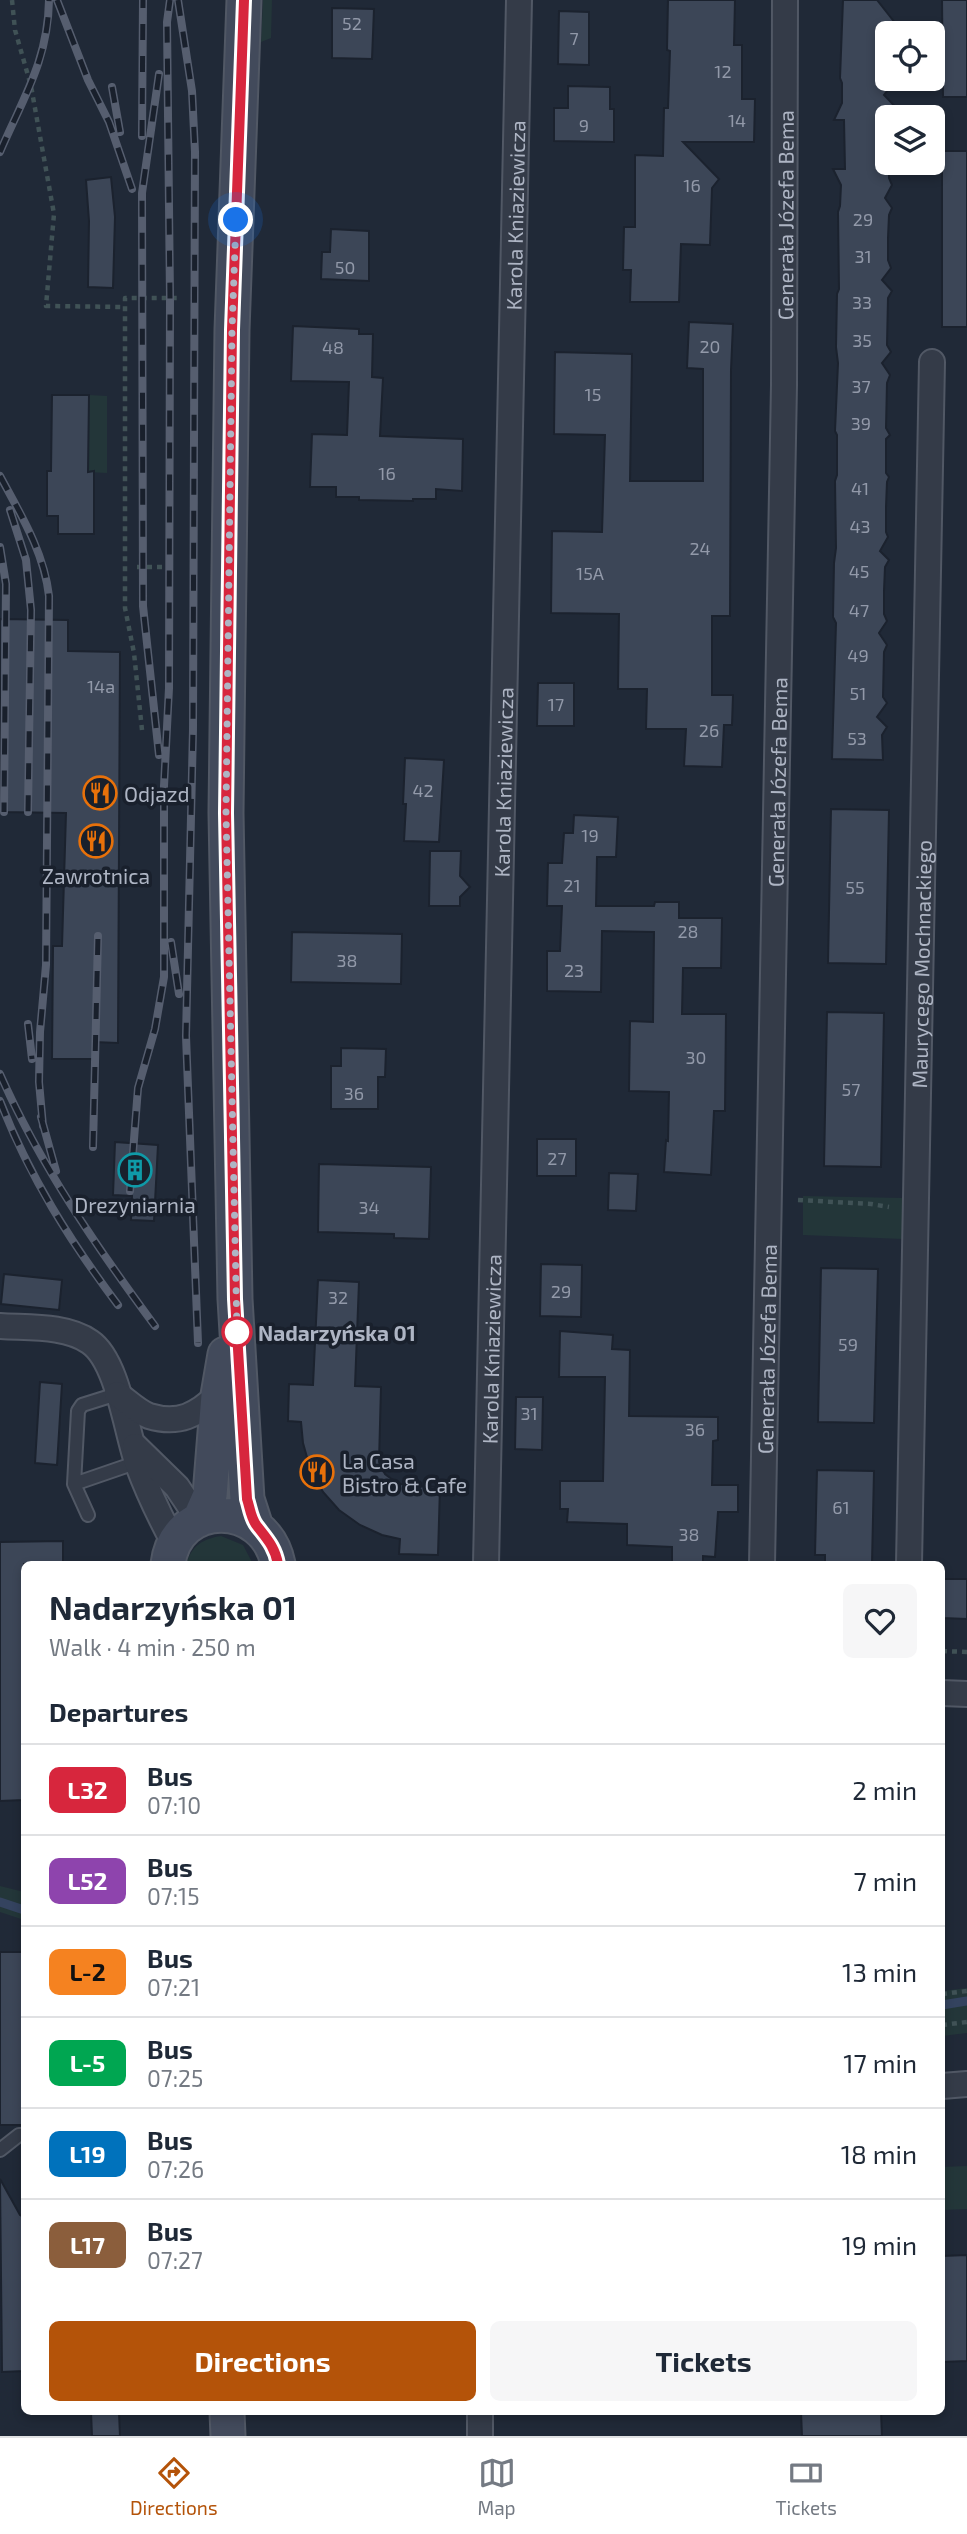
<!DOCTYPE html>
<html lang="en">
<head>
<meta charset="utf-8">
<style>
  :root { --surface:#fff; --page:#f6f6f7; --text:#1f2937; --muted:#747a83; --line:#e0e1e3; --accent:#b45309 }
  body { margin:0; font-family:"Exo 2",sans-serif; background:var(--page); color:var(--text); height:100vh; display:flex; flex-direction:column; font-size:26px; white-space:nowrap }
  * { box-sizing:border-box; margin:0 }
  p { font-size:23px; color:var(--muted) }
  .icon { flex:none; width:38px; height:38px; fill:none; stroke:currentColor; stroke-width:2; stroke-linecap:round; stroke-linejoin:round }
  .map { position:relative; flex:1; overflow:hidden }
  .side { position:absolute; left:21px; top:1561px; width:924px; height:854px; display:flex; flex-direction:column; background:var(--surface); border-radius:10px; box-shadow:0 4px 10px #0003 }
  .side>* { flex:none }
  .badge { padding:0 14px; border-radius:10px; font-size:24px; line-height:46px }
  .fabs { position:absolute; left:875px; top:21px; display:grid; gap:14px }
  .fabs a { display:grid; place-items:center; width:70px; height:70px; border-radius:10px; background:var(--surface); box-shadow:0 4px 10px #0003; font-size:35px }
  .you { position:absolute; width:35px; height:35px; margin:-18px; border:5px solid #fff; border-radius:50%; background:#1a73e8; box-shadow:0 0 0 10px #1a73e833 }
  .map>.badge { position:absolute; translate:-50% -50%; box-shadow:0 0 0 4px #fff }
  h2 { padding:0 28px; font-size:26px; line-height:63px }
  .round { display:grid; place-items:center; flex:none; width:74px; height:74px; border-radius:10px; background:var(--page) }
  .summary { display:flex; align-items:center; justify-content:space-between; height:119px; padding:0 28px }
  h1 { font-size:33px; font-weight:700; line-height:52px }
  .primary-button { display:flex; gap:14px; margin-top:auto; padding:14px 28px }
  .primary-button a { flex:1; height:80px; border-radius:10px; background:var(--accent); color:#fff; font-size:28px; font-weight:700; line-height:80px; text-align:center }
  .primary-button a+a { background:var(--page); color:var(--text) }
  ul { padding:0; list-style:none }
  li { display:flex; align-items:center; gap:21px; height:91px; padding:0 28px; border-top:2px solid var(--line) }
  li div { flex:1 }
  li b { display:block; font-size:26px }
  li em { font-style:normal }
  li .badge { min-width:77px; font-weight:700; text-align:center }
  .tabs { display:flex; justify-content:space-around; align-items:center; height:98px; border-top:2px solid var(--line); background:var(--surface); font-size:19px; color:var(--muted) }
  .tabs a { display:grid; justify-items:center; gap:4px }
  .tabs .current { color:var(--accent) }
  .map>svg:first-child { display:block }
  .green { fill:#233639 }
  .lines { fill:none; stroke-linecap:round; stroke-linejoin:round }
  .stream { stroke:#34435f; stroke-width:9 }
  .building { fill:#3c4657; stroke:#1b222e; stroke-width:2 }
  .lane-casing { stroke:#515865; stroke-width:16 }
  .street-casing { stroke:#515865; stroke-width:28 }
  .secondary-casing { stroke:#515865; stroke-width:37 }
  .path { stroke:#405256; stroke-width:4.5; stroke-dasharray:5 5; stroke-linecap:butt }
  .lane { stroke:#343b48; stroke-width:12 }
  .street { stroke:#343b48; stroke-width:24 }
  .secondary { stroke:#424a5b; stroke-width:33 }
  .rail-casing { stroke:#565e6f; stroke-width:8 }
  .rail { stroke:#19202c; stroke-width:5; stroke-dasharray:16; stroke-linecap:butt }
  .line-casing { stroke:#fff; stroke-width:16 }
  .line { stroke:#d7263d; stroke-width:10 }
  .walk { stroke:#aeb5c4; stroke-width:7; stroke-dasharray:0 12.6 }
  .stop-dot { fill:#fff; stroke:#d7263d; stroke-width:3.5 }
  .labels { text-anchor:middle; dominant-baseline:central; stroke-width:7; stroke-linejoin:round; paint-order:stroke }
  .number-label { font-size:18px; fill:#9299a9 }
  .street-label { font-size:21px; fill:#aeb5c4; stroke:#19202c }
  .poi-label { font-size:21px; fill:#aeb5c4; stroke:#19202c; text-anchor:start }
  .stop-label { font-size:21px; font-weight:bold; fill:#aeb5c4; stroke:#19202c; text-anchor:start }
</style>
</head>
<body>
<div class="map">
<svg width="967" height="2436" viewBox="0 0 967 2436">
  <rect width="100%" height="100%" fill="#202937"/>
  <path class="green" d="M263 0H272L271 38 261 42Z
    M89 395 107 396V473L88 472Z
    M803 1196 903 1198V1239L803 1235Z
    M221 1536 243 1545 253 1564H186C192 1546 202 1539 221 1536Z
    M0 1886 24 1892V1920L0 1912Z
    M967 1988V2033L942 2036V1991Z
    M967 2166V2209L942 2210V2167Z"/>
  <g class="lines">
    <path class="stream" d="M0 1902 24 1910
      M942 2005 967 2001"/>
  </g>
  <path class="building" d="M668 0H735L734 45H742V99H755L754 142H683L719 179 712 188 710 245 681 244 679 302H630L631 270H623L624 227H635V155L663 156 664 108H668L670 51 667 50Z
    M843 0H877L903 33H887V79H892L894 82 884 95 905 117H887V163H889V178L892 185 885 198 892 208 889 215 888 238V260L891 268 882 280 892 291 888 298 887 345 891 352 882 363 890 375 887 383 886 428 890 435 886 439V473L889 477 887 482 886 507V532L888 537 880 551 889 560 885 567 884 591V614L887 621 879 633 887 645 884 652 883 697 887 703 877 717 887 727 882 735 883 760 832 759 836 623 833 617 834 563 836 548 835 481 837 475V435L835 431 838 363 836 347 837 294 839 289 838 212 840 206 841 185 833 169H845L844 120H834L842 103V83L840 78Z
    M942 0H967V97H943Z
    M332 8 374 9 372 59 332 58Z
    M559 11 589 12V65L558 64Z
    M568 86 610 87V109H614V142L554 141V108H568Z
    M942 151H967V327H942Z
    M111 177 115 217 113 288 88 287 89 221 86 180Z
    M331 229 369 231V281L321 279 322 252H330Z
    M689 322 733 324 731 370 730 616H712V695H733L732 725H724L722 767 684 766 686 729H646L647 689H618L619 614 551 613 552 531 602 532 605 435 554 434 555 352 632 354 630 481H703V369L687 368Z
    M293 326 359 329V334H373L372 377 383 378 380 436 463 439 462 491 436 489V499H413V501L359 500V497H336V487H310L312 434 347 435 349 382 291 381Z
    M52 395H89L88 472 94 471V534H58V516H47V471H51Z
    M0 619 68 620V651L120 652 118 1043 94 1042V1059H52L53 946H62L66 813 0 812Z
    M538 683H574V726H537Z
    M405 758 444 760 439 842 404 841 406 804H403Z
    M831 809 889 810 886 964 828 963Z
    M574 815 618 817 616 857H597L596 906H654L655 902H679V918H722L721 968H683L682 1014H726L725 1111H714L711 1175 664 1172 666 1140 668 1141 669 1092 629 1091 630 1021 653 1022 654 932 602 931 601 992 547 991V951H560L562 906H547L548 863H562L564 833H573Z
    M430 851H461L460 876 470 887 460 897V906H429Z
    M292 932 402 934 401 984 291 982Z
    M827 1012 884 1013 881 1167 824 1166Z
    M341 1048 386 1049 385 1077H378V1109H331V1066H341Z
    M537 1139H576V1176H537Z
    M115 1142 158 1145 154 1221 131 1220 132 1196 113 1195Z
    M319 1164 431 1167 429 1239 394 1238V1234L318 1232Z
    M609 1173 638 1174 636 1211 608 1210Z
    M541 1264 582 1265 581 1317 540 1316Z
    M821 1268 878 1269 874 1423 818 1422Z
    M4 1274 62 1280 59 1310 1 1304Z
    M318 1280 359 1282 355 1386 381 1387 379 1462 385 1474 397 1483 409 1486 440 1487 438 1555 399 1554 400 1539 382 1535 360 1525 339 1510 323 1492 310 1468 303 1443 301 1422 288 1421 289 1384 313 1385Z
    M560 1331 613 1335 612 1349 630 1350 629 1416 718 1417V1440L713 1441 712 1485H738V1512H718L715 1557 703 1556V1564L672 1563V1547L627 1545V1524L567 1522 568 1509H560V1481H603L605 1377H559Z
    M40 1382 62 1384 57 1465 35 1463Z
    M516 1397H543L542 1450 515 1449Z
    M817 1470 874 1471 872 1564H825V1555H815Z
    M63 1541V1564H24V1800L0 1801V1542Z
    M942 1579H967V1619L942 1618Z
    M0 1952H24V2125H0Z
    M0 2179 20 2215 24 2217V2371L2 2372Z
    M967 2255V2361L942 2362V2256Z
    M91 2412H119L120 2436H92Z
    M801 2412H881L882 2436H802Z"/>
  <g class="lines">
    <defs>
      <path id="lane" d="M74 1484 138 1462
        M88 1515 74 1484 78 1411 82 1405 117 1394
        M0 2150 19 2135H24"/>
      <g id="street">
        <path d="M0 1326C28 1328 66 1325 90 1342 118 1361 126 1431 138 1465 148 1492 160 1517 174 1543"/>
        <path d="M117 1394C127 1401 138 1412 149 1416 179 1425 197 1415 218 1395"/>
        <path d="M135 1446 177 1487 199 1520"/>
        <path id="s1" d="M486 1564 519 0"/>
        <path id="s2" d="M762 1564 784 385 785 0"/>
        <path id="s3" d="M909 1564 932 362"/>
        <path d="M942 1693 967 1694"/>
        <path d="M942 2086 967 2084"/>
        <path d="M480 2436V2412"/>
      </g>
      <path id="secondary" d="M244 0 232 330 226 813 235 1299 247 1499 255 1524
        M199 1520 210 1495 218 1395 225 1354
        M168 1564C176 1499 265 1499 278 1564
        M227 2412 228 2436"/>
    </defs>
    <use href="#lane" class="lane-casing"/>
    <use href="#street" class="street-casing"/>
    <use href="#secondary" class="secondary-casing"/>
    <path class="path" d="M12 0 15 30 31 86 54 214 46 306 125 307
      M137 567H175
      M142 730 134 653 125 608V298H177
      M798 1200 871 1204 889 1207
      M942 1651 967 1652
      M942 1994 967 1991
      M942 2025 967 2022"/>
    <use href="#lane" class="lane"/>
    <use href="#street" class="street"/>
    <use href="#secondary" class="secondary"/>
    <defs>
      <path id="rail" d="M57 0 88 80 109 122 132 189
        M178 0 192 91 195 152 193 729 186 1036 198 1343
        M159 74 142 193 143 606 159 755
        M112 87 120 132
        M142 136 143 0
        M0 152C23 98 48 61 49 0
        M0 476C21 515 44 552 49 596L46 965 40 1032 39 1082 43 1126
        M10 510 26 560 31 610 28 812
        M0 547 6 584 4 812
        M171 942 179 994
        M28 1024 32 1059
        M0 1074C40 1165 96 1246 155 1326
        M0 1101C29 1176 70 1241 118 1305
        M41 1117 56 1171
        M93 1147 98 936
        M130 1191 138 1088 155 1029 164 977V786L169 688 170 298 167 22 170 0"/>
    </defs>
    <use href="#rail" class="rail-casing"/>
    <use href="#rail" class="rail"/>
  </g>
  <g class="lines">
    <defs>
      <path id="line" d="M244 0 232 330 226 813 235 1299 247 1499C250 1508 251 1519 257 1526 267 1539 275 1547 278 1564"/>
    </defs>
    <use href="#line" class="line-casing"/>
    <use href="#line" class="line"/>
    <path class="walk" d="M236 220 232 330 226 813 237 1332"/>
  </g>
  <defs>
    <symbol id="restaurant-ring" viewBox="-11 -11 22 22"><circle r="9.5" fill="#19202c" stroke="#e8710a" stroke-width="1.5"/><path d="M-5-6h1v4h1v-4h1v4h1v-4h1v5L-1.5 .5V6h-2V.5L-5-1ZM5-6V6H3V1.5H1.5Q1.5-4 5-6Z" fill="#e8710a"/></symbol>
    <symbol id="building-ring" viewBox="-11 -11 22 22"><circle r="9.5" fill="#19202c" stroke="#0f9aa8" stroke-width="1.5"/><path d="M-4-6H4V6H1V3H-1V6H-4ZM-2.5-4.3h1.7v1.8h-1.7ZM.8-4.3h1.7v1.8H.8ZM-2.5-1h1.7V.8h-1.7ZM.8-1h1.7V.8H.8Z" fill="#0f9aa8"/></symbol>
  </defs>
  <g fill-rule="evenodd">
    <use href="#restaurant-ring" x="81" y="774" width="38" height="38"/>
    <use href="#restaurant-ring" x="77" y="822" width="38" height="38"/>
    <use href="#building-ring" x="116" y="1151" width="38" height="38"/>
    <use href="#restaurant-ring" x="298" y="1453" width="38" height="38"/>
  </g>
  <circle class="stop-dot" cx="237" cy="1332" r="14"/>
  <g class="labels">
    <g class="number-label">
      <text x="352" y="23">52</text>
      <text x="574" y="38">7</text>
      <text x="723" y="71">12</text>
      <text x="737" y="120">14</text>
      <text x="584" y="125">9</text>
      <text x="692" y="185">16</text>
      <text x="863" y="219">29</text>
      <text x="863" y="256">31</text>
      <text x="345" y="267">50</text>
      <text x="862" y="302">33</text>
      <text x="862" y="340">35</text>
      <text x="710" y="346">20</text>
      <text x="333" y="347">48</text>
      <text x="861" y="386">37</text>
      <text x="593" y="394">15</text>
      <text x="861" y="423">39</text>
      <text x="387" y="473">16</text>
      <text x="860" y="488">41</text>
      <text x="860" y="526">43</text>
      <text x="700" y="548">24</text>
      <text x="859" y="571">45</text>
      <text x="590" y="573">15A</text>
      <text x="859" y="610">47</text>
      <text x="858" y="655">49</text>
      <text x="101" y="686">14a</text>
      <text x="858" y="693">51</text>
      <text x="556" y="704">17</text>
      <text x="709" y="730">26</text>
      <text x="857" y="738">53</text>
      <text x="423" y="790">42</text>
      <text x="590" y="835">19</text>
      <text x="572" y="885">21</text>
      <text x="855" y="887">55</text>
      <text x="688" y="931">28</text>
      <text x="347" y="960">38</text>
      <text x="574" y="970">23</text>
      <text x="696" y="1057">30</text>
      <text x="851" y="1089">57</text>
      <text x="354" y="1093">36</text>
      <text x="557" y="1158">27</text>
      <text x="369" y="1207">34</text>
      <text x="561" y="1291">29</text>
      <text x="338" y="1297">32</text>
      <text x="848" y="1344">59</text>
      <text x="529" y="1413">31</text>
      <text x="695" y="1429">36</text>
      <text x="841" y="1507">61</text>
      <text x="689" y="1534">38</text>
    </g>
    <g class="street-label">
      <text stroke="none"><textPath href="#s1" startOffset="1349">Karola Kniaziewicza</textPath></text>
      <text stroke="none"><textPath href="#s2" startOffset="1349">Generała Józefa Bema</textPath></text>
      <text stroke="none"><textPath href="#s1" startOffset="782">Karola Kniaziewicza</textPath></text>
      <text stroke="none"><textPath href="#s2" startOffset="782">Generała Józefa Bema</textPath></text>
      <text stroke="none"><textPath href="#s3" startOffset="600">Maurycego Mochnackiego</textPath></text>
      <text stroke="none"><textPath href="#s1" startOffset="215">Karola Kniaziewicza</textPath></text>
      <text stroke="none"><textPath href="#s2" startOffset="215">Generała Józefa Bema</textPath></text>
    </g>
    <g class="poi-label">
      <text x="124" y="793">Odjazd</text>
      <text x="96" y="875" text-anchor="middle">Zawrotnica</text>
      <text x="135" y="1204" text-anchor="middle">Drezyniarnia</text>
      <text x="342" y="1460">La Casa<tspan x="342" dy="24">Bistro &amp; Cafe</tspan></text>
    </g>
    <g class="stop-label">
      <text x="258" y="1332">Nadarzyńska 01</text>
    </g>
  </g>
</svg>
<div class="fabs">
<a><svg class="icon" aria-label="locate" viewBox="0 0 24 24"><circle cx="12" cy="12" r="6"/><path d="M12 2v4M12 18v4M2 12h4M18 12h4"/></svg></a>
<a><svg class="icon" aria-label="layers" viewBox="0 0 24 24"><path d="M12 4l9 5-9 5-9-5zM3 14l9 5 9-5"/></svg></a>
</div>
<div class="you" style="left:236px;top:220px"></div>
<section class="side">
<div class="summary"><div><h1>Nadarzyńska 01</h1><p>Walk · 4 min · 250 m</p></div><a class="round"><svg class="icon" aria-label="heart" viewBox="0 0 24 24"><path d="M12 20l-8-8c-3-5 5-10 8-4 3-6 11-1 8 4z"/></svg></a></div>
<h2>Departures</h2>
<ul>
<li><span class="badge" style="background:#d7263d;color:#fff">L32</span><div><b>Bus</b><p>07:10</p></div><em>2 min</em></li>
<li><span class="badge" style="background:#8e44ad;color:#fff">L52</span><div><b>Bus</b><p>07:15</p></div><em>7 min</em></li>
<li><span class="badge" style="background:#f58220;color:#111">L-2</span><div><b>Bus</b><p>07:21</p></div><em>13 min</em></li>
<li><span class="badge" style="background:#00a651;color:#fff">L-5</span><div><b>Bus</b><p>07:25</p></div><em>17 min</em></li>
<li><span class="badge" style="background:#0072bc;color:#fff">L19</span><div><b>Bus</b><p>07:26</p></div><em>18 min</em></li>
<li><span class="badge" style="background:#8b5e3c;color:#fff">L17</span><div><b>Bus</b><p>07:27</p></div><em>19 min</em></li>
</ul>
<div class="primary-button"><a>Directions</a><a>Tickets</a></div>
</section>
</div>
<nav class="tabs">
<a class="current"><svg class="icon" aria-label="directions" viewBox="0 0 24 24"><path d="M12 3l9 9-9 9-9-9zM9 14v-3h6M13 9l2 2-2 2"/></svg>Directions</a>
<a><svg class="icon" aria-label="map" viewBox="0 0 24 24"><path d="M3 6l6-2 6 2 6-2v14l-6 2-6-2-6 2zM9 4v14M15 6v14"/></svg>Map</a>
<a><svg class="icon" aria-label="tickets" viewBox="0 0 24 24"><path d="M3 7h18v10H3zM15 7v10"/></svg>Tickets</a>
</nav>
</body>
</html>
